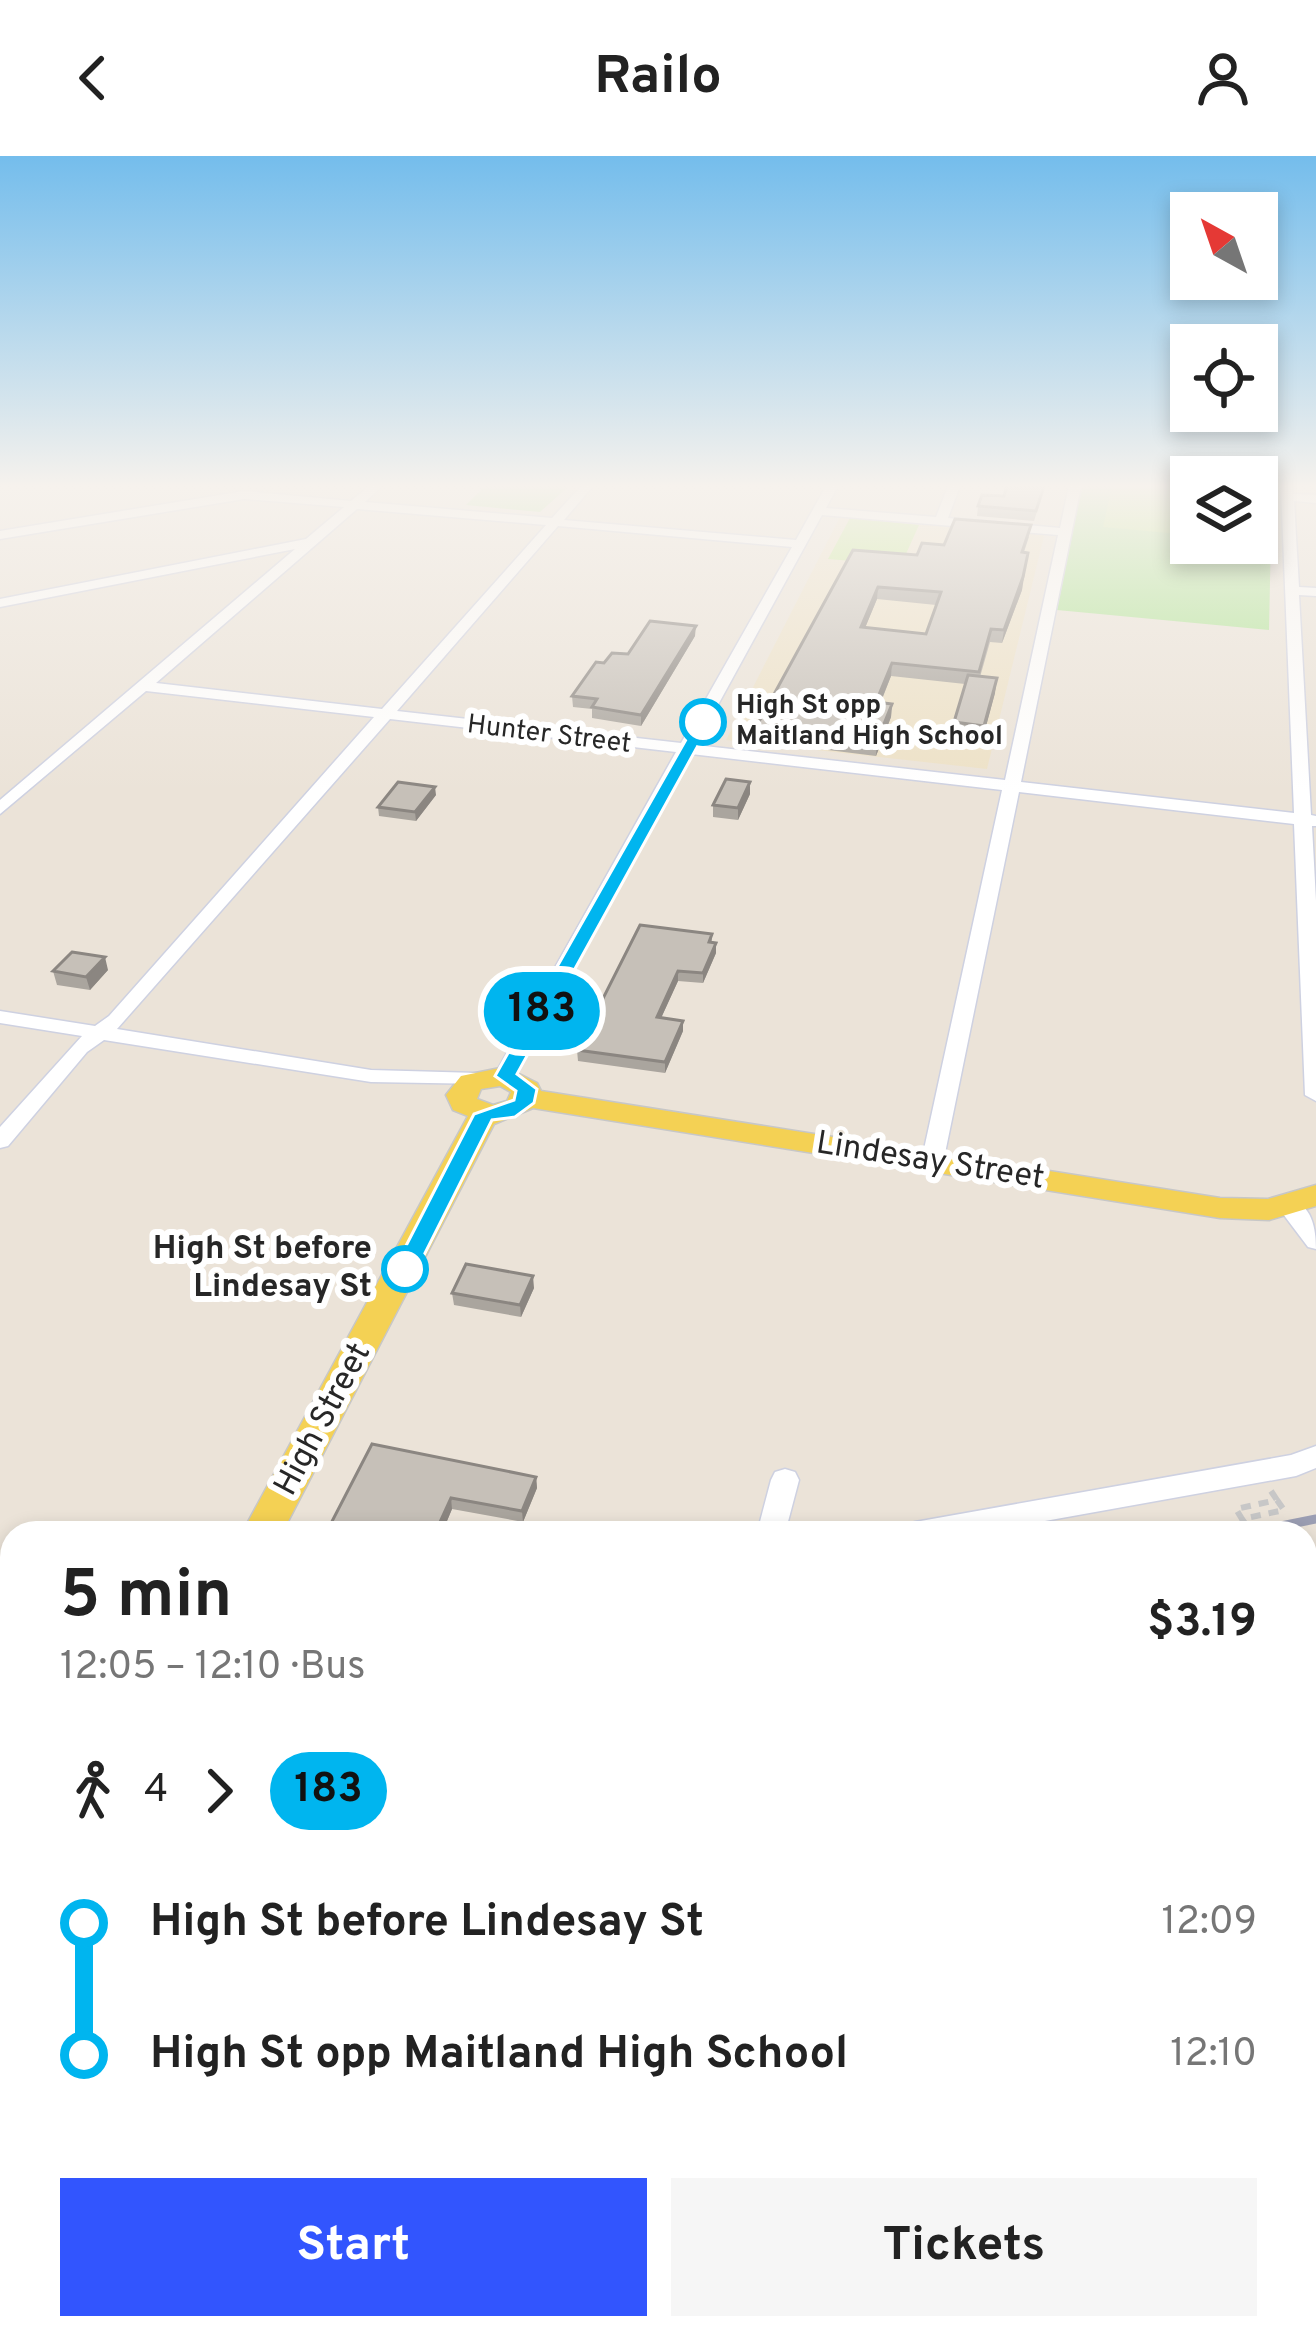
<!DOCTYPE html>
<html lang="en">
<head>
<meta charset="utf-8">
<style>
  :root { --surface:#fff; --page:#f6f6f6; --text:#222; --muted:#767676; --accent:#3255fe }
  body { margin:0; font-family:Overpass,sans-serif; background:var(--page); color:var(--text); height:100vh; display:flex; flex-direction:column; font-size:45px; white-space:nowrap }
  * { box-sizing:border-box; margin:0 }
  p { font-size:39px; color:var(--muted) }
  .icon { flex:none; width:66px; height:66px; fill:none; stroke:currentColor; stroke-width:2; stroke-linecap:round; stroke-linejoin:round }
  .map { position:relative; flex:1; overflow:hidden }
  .drawer { position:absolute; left:0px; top:1365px; width:1317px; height:819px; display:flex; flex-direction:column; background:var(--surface); border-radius:36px 36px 0 0; box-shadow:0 6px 18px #0003 }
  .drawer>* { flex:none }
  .badge { padding:0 24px; border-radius:39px; font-size:42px; line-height:78px }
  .needle { width:78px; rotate:320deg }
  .controls { position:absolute; left:1170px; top:36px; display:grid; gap:24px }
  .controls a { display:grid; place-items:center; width:108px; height:108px; border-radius:0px; background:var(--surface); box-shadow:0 6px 18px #0003; font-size:60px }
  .map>.badge { position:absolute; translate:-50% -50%; box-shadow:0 0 0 6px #fff }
  .legs { display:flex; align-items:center; gap:18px; height:132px; padding:0 60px; font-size:39px }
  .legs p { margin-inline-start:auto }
  .summary { display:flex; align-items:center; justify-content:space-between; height:204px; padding:0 60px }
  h1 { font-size:66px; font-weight:700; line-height:90px }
  .button { display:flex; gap:24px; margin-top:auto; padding:24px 60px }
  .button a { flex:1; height:138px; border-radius:0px; background:var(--accent); color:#fff; font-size:48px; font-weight:700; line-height:138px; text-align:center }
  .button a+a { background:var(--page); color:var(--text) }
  ul { padding:0 60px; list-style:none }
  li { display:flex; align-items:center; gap:42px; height:132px; font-size:45px }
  li i { display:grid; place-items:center; width:18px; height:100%; margin:0 15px; background:currentColor }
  li i::after { content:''; width:30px; height:30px; margin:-15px; border:9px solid; border-radius:50%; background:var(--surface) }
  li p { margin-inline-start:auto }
  li:first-child i { background:linear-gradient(#0000 50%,currentColor 0) }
  li:last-child i { background:linear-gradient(currentColor 50%,#0000 0) }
  header { display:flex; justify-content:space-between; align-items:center; height:156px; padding:0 60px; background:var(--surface); font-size:54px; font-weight:700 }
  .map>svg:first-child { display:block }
  .education { fill:#ede1c6 }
  .green { fill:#ade492 }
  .pitch { fill:#c2eb8d }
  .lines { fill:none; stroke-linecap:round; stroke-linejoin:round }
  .minor-casing { stroke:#ced1e1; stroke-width:3 }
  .major-casing { stroke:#c7c7c7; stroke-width:3 }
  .path { stroke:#c7c7c7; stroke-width:6; stroke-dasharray:10 8; stroke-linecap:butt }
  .minor { fill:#fff; fill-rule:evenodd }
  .major { fill:#f4d154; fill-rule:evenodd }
  .rail-far1 { stroke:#9b9eb3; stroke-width:9 }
  .rail { stroke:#9b9eb3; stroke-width:12 }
  .path-bridge { stroke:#c7c7c7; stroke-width:6; stroke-dasharray:10 8; stroke-linecap:butt }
  .wall { fill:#aaa59e; fill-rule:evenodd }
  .shaded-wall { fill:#8b8681 }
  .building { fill:#c6c0b8; stroke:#8b8681; stroke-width:3; fill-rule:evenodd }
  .line-1 { fill:#00b5ef; stroke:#fff; stroke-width:3 }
  .stop-1-dot { fill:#fff; stroke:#00b5ef; stroke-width:6 }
  .labels { text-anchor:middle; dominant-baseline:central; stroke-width:12; stroke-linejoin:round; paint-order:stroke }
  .far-stop-label { font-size:27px; font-weight:bold; fill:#272727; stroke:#fff; text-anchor:start }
  .far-street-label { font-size:27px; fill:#272727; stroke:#fff }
  .street-label { font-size:33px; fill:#272727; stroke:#fff }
  .stop-label { font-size:33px; font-weight:bold; fill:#272727; stroke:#fff; text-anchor:end }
</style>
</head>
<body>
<header><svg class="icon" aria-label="back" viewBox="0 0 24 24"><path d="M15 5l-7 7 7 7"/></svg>Railo<svg class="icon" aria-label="person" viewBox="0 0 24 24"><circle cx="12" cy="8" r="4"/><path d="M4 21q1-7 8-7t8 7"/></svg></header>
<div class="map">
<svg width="1316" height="2183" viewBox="0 0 1316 2183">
  <rect width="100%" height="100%" fill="#ebe3d8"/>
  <path class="education" d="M841 359 1045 376 987 613 726 584Z"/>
  <path class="green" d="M485 330H569L540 356 466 349Z
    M1082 330H1191V387H1257V330H1272L1269 474 1057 454Z"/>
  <path class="pitch" d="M1112 330H1191V379L1103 371Z
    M850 362 919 369 901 409 828 403Z"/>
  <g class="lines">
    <defs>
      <path id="minor" d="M369 330H382L365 346 552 362 581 330H593L564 364 796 384 826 330H838L826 352 936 361 948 330H960L948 362 1060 372 1069 330H1081L1021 626 1294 657 1281 330H1293V338L1316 339V347L1294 345 1299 431 1316 432V440L1299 439 1311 659 1316 660V670H1312L1316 745V945L1305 939 1294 668 1019 636 943 1007 940 1012H924L921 1007 1002 634 691 598 516 920 513 925H497L494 920 676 596 390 563 117 873 371 914 478 917 486 918 489 923 486 928 371 926 104 884 87 896 8 990 0 992V971L82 880 0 867V855L95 870 109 860 374 561 146 535 0 658V644L295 393 0 451V443L306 383 344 351 244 343 0 383V375L244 335 351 345ZM357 353 546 369 382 553 156 527ZM822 359 1058 379 1005 624 696 589ZM558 370 792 391 681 587 397 555Z
        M1289 1042C1312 1049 1316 1072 1316 1093L1308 1091 1277 1050Z
        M1316 1290V1312L1296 1320 978 1377H901L905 1369 915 1366 1291 1299Z
        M785 1313 795 1316 799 1324 785 1377H757L771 1324 775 1316Z
        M0 1724 12 1728V1760L0 1756Z
        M246 2172H288L283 2183H241Z"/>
      <path id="major" d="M505 911 537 927 541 935 1220 1042 1268 1043 1316 1029V1050L1269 1064 1220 1062 533 952 494 968 282 1377H242L468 960 453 954 446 939 461 920ZM500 930 511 936 507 945 493 949 477 943 481 933Z
        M12 1789V1911L0 1916V1794Z"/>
    </defs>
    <use href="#minor" class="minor-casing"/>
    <use href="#major" class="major-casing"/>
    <path class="path" d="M1271 1335 1277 1344
      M1277 1344 1284 1354 1242 1363 1236 1353Z
      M1305 1397 1315 1412
      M1305 1479 1316 1476
      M1305 1492 1316 1490
      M1305 1503 1316 1501"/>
    <use href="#minor" class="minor"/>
    <use href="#major" class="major"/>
    <path class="rail-far1" d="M1245 1377 1316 1363
      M1305 1422 1316 1419
      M1305 1463 1316 1461
      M0 1598 12 1597"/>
    <path class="rail" d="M0 1641 12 1640"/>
    <path class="path-bridge" d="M1242 1363 1252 1377
      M1305 1455 1316 1471"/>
  </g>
  <path class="wall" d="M1007 330H1045L1034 365 977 360 978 350 1004 340Z
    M1029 381 1024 396 1022 434 1002 487 990 486 980 521 995 537 982 585 952 582 954 566 965 528 891 520 881 546 892 548 891 561 876 600 755 585 756 571 853 394 917 399 944 389ZM877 443 936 449 926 478 865 472Z
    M695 480 641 570 592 562V553L573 551 572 540 604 507 628 498Z
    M750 626V638L738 664 713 661V649Z
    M436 639 416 665 379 660 378 651Z
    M712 778V787L716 797 703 827 678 825 661 862 683 875 665 917 578 905 577 894Z
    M108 814 90 834 57 829 53 815Z
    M534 1132 521 1161 454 1149 452 1137Z
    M372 1288 536 1321 537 1332 523 1366 452 1353 442 1377H326Z
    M399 2172H544L541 2183H426L400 2175Z"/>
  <path class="shaded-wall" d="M1028 397 1022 434 1002 487 1004 474Z
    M878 431 877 443 860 484 861 471Z
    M696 470 695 480 641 570V559Z
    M892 507 891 520 875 560 876 546Z
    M997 522 995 537 982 585 984 570Z
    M892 548 891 561 876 600 877 585Z
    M750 626V638L738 664V652Z
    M435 631 436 639 416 665 415 656Z
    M716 787V797L703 827V817Z
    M105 801 108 814 90 834 86 821Z
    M678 815V825L657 871V861Z
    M683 865V875L665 917V906Z
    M533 1120 534 1132 521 1161 520 1149Z
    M536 1321 537 1332 523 1366 522 1355Z
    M451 1342 452 1353 442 1377H435Z"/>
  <path class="building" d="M1007 330H1044L1036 355 978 350 982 339 1004 340Z
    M955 363 1031 369 1022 396 1028 397 1023 421 1004 474 991 473 979 516 892 507 876 546 892 548 877 585 756 571 853 394 917 399 922 387 944 389ZM878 431 941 436 926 478 861 471Z
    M650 465 696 470 641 559 592 551 597 543 572 540 596 506 604 507 612 497 628 498Z
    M968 519 997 522 984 570 954 566Z
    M726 623 750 626 738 652 713 649Z
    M398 626 435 631 415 656 378 651Z
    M640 769 712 778 709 786 716 787 703 817 678 815 657 861 683 865 665 906 577 894Z
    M72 796 105 801 86 821 53 815Z
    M466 1108 533 1120 520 1149 452 1137Z
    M372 1288 536 1321 522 1355 451 1342 435 1377H326Z
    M420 2172H540L537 2183H457Z"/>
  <linearGradient id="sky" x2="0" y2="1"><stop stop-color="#74bdec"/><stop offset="0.52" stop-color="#f6f2ed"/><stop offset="1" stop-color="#f6f2ed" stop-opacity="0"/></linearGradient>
  <rect width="1316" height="635" fill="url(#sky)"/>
  <path class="line-1" d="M703 561 711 566 517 918 537 933 534 947 515 961 492 964 414 1119H397L394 1113 474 958 514 944 516 935 495 920 696 566Z"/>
  <g class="stop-1-dot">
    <circle cx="703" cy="566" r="21"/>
    <circle cx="405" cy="1113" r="21"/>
  </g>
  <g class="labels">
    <g class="far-stop-label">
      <text x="736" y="550">High St opp<tspan x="736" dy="31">Maitland High School</tspan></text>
    </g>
    <g class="far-street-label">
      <text transform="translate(549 579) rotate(7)">Hunter Street</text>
    </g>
    <g class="street-label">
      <text transform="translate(930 1006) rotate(9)">Lindesay Street</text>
      <text transform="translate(324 1264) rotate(-62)">High Street</text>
    </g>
    <g class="stop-label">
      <text x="372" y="1094">High St before<tspan x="372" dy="38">Lindesay St</tspan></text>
    </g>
  </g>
</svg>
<div class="controls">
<a><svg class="needle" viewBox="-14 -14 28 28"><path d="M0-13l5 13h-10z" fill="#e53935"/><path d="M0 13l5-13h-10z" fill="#767676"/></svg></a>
<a><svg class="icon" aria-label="locate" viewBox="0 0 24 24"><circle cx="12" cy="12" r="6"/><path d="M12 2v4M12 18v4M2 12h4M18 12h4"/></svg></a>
<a><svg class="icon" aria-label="layers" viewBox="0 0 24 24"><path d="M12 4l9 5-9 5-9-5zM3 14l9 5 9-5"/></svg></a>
</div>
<b class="badge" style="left:542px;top:855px;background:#00b5ef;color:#111">183</b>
<section class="drawer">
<div class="summary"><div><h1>5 min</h1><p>12:05 – 12:10 · Bus</p></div><b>$3.19</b></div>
<div class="legs"><svg class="icon" aria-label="walk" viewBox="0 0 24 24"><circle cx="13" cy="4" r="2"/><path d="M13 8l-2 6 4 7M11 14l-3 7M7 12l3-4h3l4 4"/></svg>4<svg class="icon" aria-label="forward" viewBox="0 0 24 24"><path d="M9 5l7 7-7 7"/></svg><b class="badge" style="background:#00b5ef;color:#111">183</b></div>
<ul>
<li><i style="color:#00b5ef"></i><b>High St before Lindesay St</b><p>12:09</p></li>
<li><i style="color:#00b5ef"></i><b>High St opp Maitland High School</b><p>12:10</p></li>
</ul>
<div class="button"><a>Start</a><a>Tickets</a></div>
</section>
</div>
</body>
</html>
